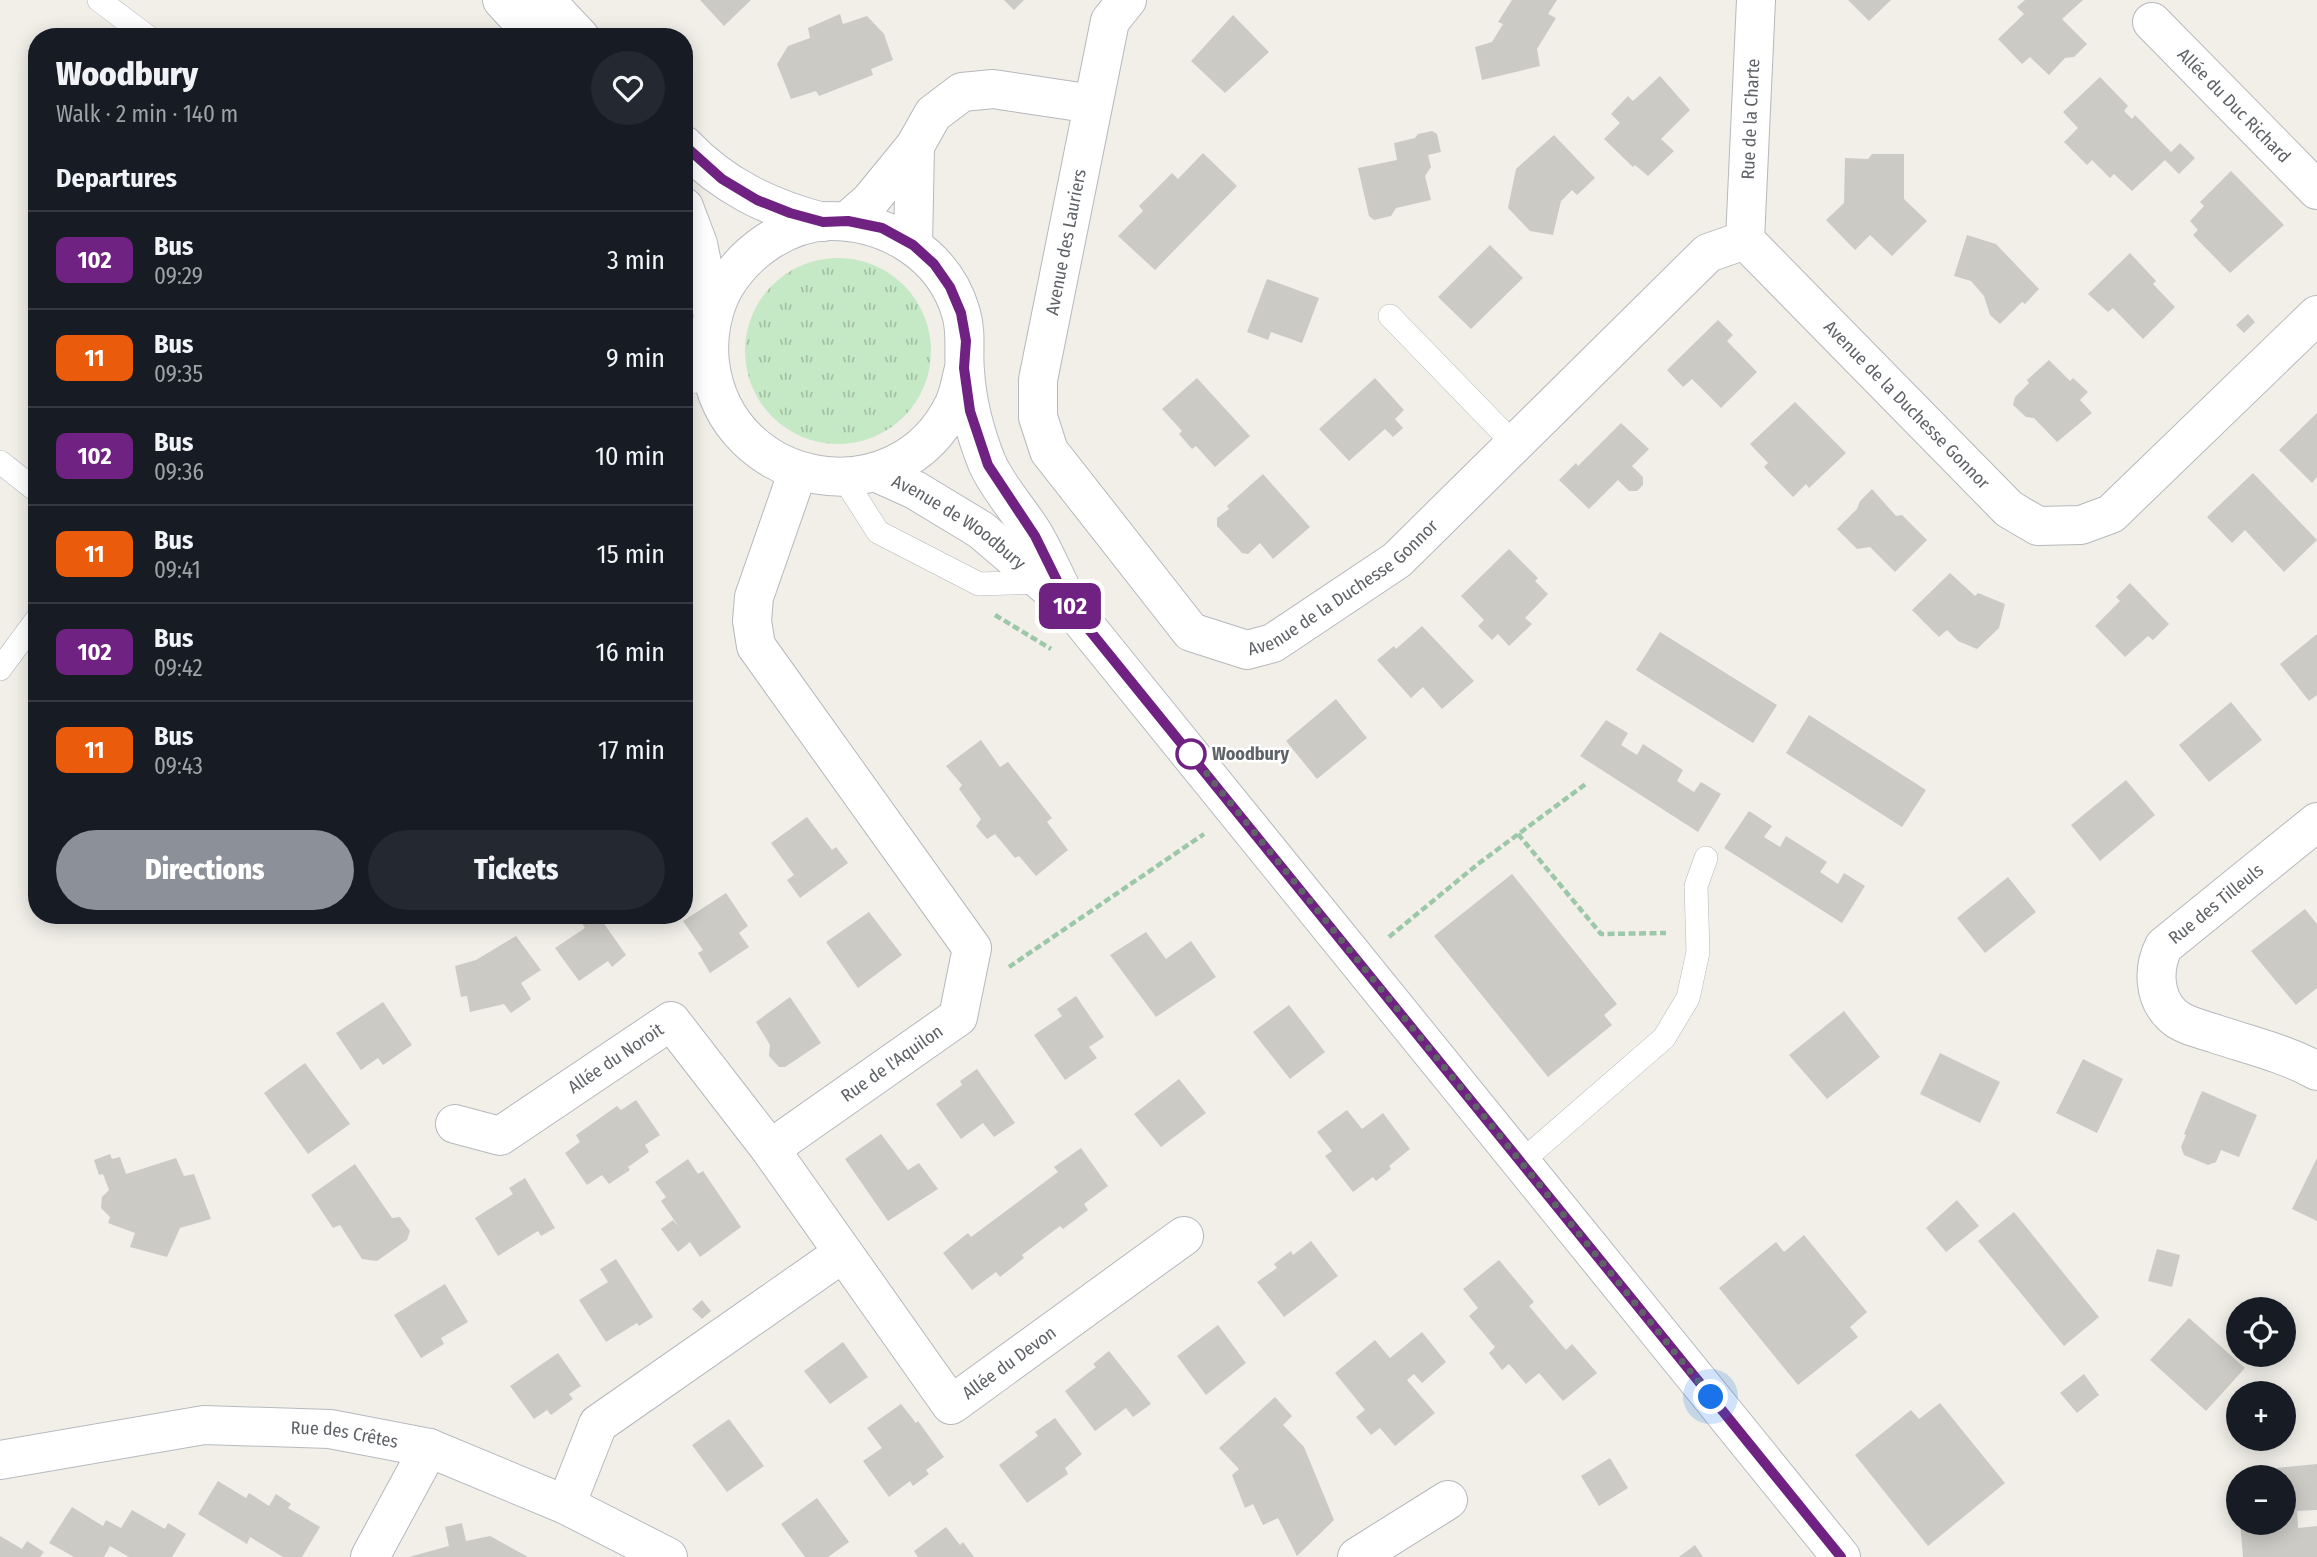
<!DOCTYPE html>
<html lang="en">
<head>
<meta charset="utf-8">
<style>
  :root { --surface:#171b24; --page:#242831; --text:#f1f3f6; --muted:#9ea1a6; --line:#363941; --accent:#8c9099 }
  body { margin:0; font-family:"Fira Sans Condensed",sans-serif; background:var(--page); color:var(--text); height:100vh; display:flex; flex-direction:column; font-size:26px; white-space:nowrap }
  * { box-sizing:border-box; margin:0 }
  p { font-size:23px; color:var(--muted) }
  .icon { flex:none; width:38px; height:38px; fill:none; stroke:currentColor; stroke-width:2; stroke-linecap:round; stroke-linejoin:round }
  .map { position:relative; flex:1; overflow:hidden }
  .details { position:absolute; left:28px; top:28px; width:665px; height:896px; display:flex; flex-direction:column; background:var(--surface); border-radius:28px; box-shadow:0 4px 18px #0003 }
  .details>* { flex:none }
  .badge { padding:0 14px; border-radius:10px; font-size:24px; line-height:46px }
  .fabs { position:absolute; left:2226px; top:1297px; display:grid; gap:14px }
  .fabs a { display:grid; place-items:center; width:70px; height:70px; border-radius:50%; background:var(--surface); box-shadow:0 4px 18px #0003; font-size:35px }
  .you { position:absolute; width:35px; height:35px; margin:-18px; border:5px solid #fff; border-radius:50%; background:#1a73e8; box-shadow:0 0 0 10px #1a73e833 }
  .map>.badge { position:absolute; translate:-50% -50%; box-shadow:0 0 0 4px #fff }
  h2 { padding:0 28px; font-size:26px; line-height:63px }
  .round { display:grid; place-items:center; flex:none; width:74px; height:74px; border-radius:37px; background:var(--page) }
  .headline { display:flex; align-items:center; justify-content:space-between; height:119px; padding:0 28px }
  h1 { font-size:33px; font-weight:800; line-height:52px }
  .action { display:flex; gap:14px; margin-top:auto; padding:14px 28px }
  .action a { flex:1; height:80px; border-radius:42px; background:var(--accent); color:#fff; font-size:28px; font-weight:800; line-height:80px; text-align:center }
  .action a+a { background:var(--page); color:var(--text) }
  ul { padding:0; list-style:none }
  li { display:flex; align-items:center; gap:21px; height:98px; padding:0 28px; border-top:2px solid var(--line) }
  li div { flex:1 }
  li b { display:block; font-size:26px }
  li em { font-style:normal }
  li .badge { min-width:77px; font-weight:700; text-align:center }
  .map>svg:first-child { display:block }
  .grass { fill:url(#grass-tufts) }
  .building { fill:#cccac5 }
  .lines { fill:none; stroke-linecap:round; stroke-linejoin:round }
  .lane-casing { stroke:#b5b8bc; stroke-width:24 }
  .street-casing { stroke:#b5b8bc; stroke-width:40 }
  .secondary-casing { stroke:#b6babf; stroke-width:40 }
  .path { stroke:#9cc7a9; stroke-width:4.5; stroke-dasharray:7 3.5; stroke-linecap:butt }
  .lane { stroke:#fff; stroke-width:23 }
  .street { stroke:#fff; stroke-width:38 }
  .secondary { stroke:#fff; stroke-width:38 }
  .line-casing { stroke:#fff; stroke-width:16 }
  .line { stroke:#702283; stroke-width:10 }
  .walk { stroke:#5f6368; stroke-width:7; stroke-dasharray:0 12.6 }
  .stop-dot { fill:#fff; stroke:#702283; stroke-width:3.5 }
  .labels { text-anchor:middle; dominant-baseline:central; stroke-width:5; stroke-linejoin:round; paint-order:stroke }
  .street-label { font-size:18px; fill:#5f6368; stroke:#fff }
  .stop-label { font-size:18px; font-weight:bold; fill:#5f6368; stroke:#fff; text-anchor:start }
</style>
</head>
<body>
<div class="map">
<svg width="2317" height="1557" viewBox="0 0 2317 1557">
  <defs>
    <pattern id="grass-tufts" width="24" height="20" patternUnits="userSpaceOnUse" patternTransform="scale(1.75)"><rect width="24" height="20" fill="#c5e8c5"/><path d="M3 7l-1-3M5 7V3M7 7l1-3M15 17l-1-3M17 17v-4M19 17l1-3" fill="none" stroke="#a3c0a4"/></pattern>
  </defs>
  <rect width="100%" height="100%" fill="#f1efe8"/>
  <path class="grass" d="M745 351a93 93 0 1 1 186 0a93 93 0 1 1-186 0Z"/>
  <path class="building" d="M700 0H751L724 26Z
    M1004 0H1024L1014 10Z
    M1512 0H1557L1548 14 1556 18 1537 49 1540 66 1482 80 1475 47 1492 42 1503 24 1498 22Z
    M1848 0H1891L1869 21Z
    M2025 0H2083L2062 19 2087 44 2074 57 2065 58 2049 75 2030 57 2022 64 1998 39 2024 14 2017 7Z
    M840 14 843 24 867 16 884 34 893 60 871 69 873 75 819 96 816 91 791 99 777 64 788 46 810 38 808 28Z
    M1233 15 1269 52 1225 93 1191 61Z
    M1660 76 1690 110 1661 139 1674 151 1648 176 1635 165 1633 167 1604 139 1620 123 1611 114 1628 96 1633 101Z
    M2100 77 2128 106 2124 111 2132 119 2135 115 2171 152 2180 143 2195 158 2179 174 2165 160 2132 191 2114 174 2110 178 2092 160 2087 165 2064 142 2078 128 2063 112Z
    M1432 131 1437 134 1441 152 1428 155 1431 167 1425 176 1431 200 1396 208 1391 216 1374 220 1369 216 1358 168 1397 160 1394 143 1415 138 1418 134Z
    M1554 135 1595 178 1577 195 1572 190 1561 201 1553 235 1530 231 1508 208 1516 169Z
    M1203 153 1237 186 1155 270 1118 236 1143 211 1139 206 1172 173 1178 179Z
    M1872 154H1904V199L1927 221 1892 256 1870 235 1855 250 1826 220 1844 203 1845 158 1868 159Z
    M2231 171 2284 225 2230 273 2193 235 2198 230 2190 221 2204 206 2200 202Z
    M1967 235 1996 244 2039 289 2025 304 2022 302 2000 324 1990 315 1984 296 1971 281 1954 276Z
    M1490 245 1523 278 1471 329 1438 297Z
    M2130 253 2156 281 2153 284 2175 307 2143 339 2113 308 2108 312 2088 294Z
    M1267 279 1319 298 1302 343 1271 332 1268 340 1247 332Z
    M2248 314 2255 322 2244 333 2236 325Z
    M1718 320 1733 335 1727 341 1757 372 1721 408 1692 379 1683 387 1667 370Z
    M2049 360 2070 381 2073 378 2088 392 2080 400 2092 413 2057 442 2034 418 2026 417 2013 405 2015 397 2029 383 2027 380Z
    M1197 378 1250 436 1215 467 1196 446 1192 449 1179 434 1182 431 1162 409Z
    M1375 378 1404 410 1395 419 1403 428 1393 437 1385 429 1349 461 1319 429Z
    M1795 402 1846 453 1809 488 1806 484 1793 497 1764 467 1768 463 1750 444Z
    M2317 413V477L2312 483 2279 450Z
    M1621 423 1649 449 1632 466 1643 477V485L1637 491H1629L1618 480 1589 509 1559 480 1576 463 1578 466Z
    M2253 473 2317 540 2284 572 2245 530 2232 543 2207 517Z
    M1263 474 1310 527 1273 559 1260 543 1248 554 1242 553 1217 526V518L1229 509 1227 506Z
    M1872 489 1896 516 1902 515 1927 540 1895 572 1870 547 1857 549 1837 529 1857 509 1860 501Z
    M1509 549 1538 578 1535 581 1548 594 1525 618 1532 624 1509 646 1498 634 1492 640 1478 626 1484 620 1461 596Z
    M1950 573 1975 596 1978 593 2005 604 1999 628 1977 649 1958 641 1947 630 1939 637 1912 610Z
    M2130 583 2169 624 2153 640 2148 636 2125 657 2095 626 2120 601 2116 597Z
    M1422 626 1474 681 1442 709 1423 687 1411 698 1377 660 1394 646 1396 649Z
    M1660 632 1777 705 1753 743 1636 670Z
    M2317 634V695L2309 701 2280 664Z
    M1336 699 1367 738 1317 779 1286 741Z
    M2231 702 2262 740 2209 782 2179 745Z
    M1809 715 1926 790 1902 827 1786 753Z
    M1606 720 1628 733 1621 745 1637 755 1643 744 1683 770 1677 781 1694 792 1701 782 1721 794 1698 832 1580 756Z
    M981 740 1000 767 1008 762 1052 818 1047 822 1068 850 1036 876 1019 856 1015 858 995 834 987 839 976 826 981 819 959 789 962 785 946 766Z
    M2126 780 2155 815 2100 861 2071 825Z
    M1749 811 1772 826 1764 837 1780 847 1786 836 1827 862 1820 872 1838 884 1844 873 1865 886 1842 923 1724 848Z
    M807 817 832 850 836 847 848 863 800 898 787 880 794 875 771 843Z
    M1512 874 1617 1004 1604 1015 1612 1025 1548 1077 1434 936Z
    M2008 877 2036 912 1985 953 1957 918Z
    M726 893 748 926 739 933 749 947 710 973 698 953 703 950 683 921Z
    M2305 909 2317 924V988L2296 1005 2251 951Z
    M869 912 902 955 858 988 826 942Z
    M591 915H598L626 955 612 967 608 961 579 981 555 948 585 928 582 923Z
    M1146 932 1166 959 1191 941 1216 977 1156 1017 1110 955Z
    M516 936 541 970 521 983 531 999 511 1013 504 1004 470 1012 467 996 461 997 455 966 476 960Z
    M1076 996 1104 1037 1089 1047 1097 1058 1065 1080 1034 1035 1062 1016 1057 1009Z
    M790 997 821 1043 785 1067H779L769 1056 770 1045 756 1022Z
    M383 1002 412 1045 383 1065 378 1058 361 1070 336 1033Z
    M1289 1005 1325 1052 1290 1079 1253 1032Z
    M1844 1011 1880 1057 1827 1099 1789 1055Z
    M1940 1053 2000 1082 1980 1123 1920 1094Z
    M2083 1059 2123 1079 2097 1133 2056 1113Z
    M305 1063 350 1124 308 1154 264 1093Z
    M977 1069 1015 1123 994 1137 983 1123 961 1139 936 1104 962 1085 960 1081Z
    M1179 1079 1206 1113 1161 1147 1134 1114Z
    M2202 1091 2257 1115 2239 1157 2221 1150 2216 1162 2208 1165 2184 1155 2181 1147 2186 1135 2184 1134Z
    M636 1100 660 1135 645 1145 649 1152 628 1167 630 1170 609 1184 602 1175 587 1185 565 1153 580 1142 576 1135 617 1106 621 1110Z
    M1347 1110 1362 1129 1383 1113 1410 1149 1389 1166 1391 1169 1376 1181 1373 1177 1353 1192 1325 1156 1332 1151 1317 1132Z
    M881 1134 908 1170 919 1163 938 1189 888 1221 845 1159Z
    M1081 1148 1108 1186 1084 1204 1088 1210 1063 1229 1060 1226 1022 1255 1024 1258 1000 1277 996 1272 972 1290 943 1253 968 1233 971 1237 1058 1172 1054 1167Z
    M110 1154 112 1159 120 1157 126 1174 176 1158 184 1176 194 1174 211 1219 180 1228 167 1257 130 1247 135 1233 108 1223 110 1217 101 1208 102 1197 109 1190 103 1174 99 1175 94 1160Z
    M2317 1158V1221L2292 1209Z
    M688 1159 698 1174 703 1171 741 1227 700 1257 690 1242 678 1252 661 1229 673 1220 679 1227 661 1201 666 1197 655 1182Z
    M355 1164 392 1218 400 1217 410 1231 407 1240 377 1261 362 1259 340 1225 333 1228 311 1195Z
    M525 1178 555 1228 541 1236 538 1231 498 1256 475 1218 513 1194 509 1188Z
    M1957 1200 1979 1226 1946 1252 1926 1228Z
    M2014 1212 2099 1317 2064 1346 1978 1241Z
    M1804 1235 1867 1312 1850 1327 1858 1337 1798 1385 1719 1288 1776 1242 1784 1252Z
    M1311 1241 1338 1276 1284 1317 1257 1282 1277 1268 1274 1264 1291 1251 1293 1255Z
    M2157 1249 2180 1255 2172 1287 2148 1281Z
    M616 1259 653 1317 639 1326 637 1323 606 1342 579 1300 608 1282 600 1269Z
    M1499 1260 1534 1302 1529 1306 1566 1350 1572 1344 1597 1373 1563 1401 1539 1373 1526 1384 1509 1364 1502 1370 1489 1353 1495 1347 1469 1316 1478 1308 1463 1289Z
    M445 1284 468 1322 441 1338 444 1344 421 1358 394 1315Z
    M702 1300 711 1311 702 1319 692 1309Z
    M2189 1318 2245 1368 2206 1411 2150 1360Z
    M1218 1325 1246 1363 1206 1395 1177 1356Z
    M1422 1332 1446 1362 1422 1383 1414 1374 1407 1380 1435 1413 1395 1446 1380 1428 1371 1435 1356 1417 1365 1410 1335 1373 1375 1340 1390 1358Z
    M843 1342 868 1377 830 1404 804 1371Z
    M1109 1351 1151 1404 1133 1417 1126 1408 1095 1431 1065 1391 1096 1367 1093 1364Z
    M558 1353 581 1386 569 1394 573 1399 551 1415 547 1410 534 1419 510 1386Z
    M2084 1374 2099 1395 2077 1413 2060 1393Z
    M1275 1397 1292 1416 1283 1425 1304 1447 1334 1520 1297 1556 1278 1518 1263 1525 1253 1504 1245 1508 1232 1475 1239 1469 1219 1448Z
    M1940 1403 2005 1483 1928 1546 1855 1455 1911 1410 1919 1419Z
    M901 1404 916 1423 918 1421 944 1457 926 1470 929 1474 913 1486 910 1481 889 1497 863 1461 882 1448 867 1428Z
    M1055 1418 1082 1454 1065 1468 1068 1474 1027 1503 999 1465 1038 1436 1035 1432Z
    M729 1419 764 1466 727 1492 692 1445Z
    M1610 1458 1628 1488 1599 1506 1581 1476Z
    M2317 1464V1510L2297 1511 2298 1528 2317 1526V1557H2243L2240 1522H2284V1477H2277L2276 1468Z
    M218 1481 246 1498 249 1493 269 1506 276 1494 291 1504 288 1508 320 1527 302 1557H283L250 1537 247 1544 198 1514Z
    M817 1498 849 1542 828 1557H805L781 1524Z
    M72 1507 103 1526 106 1520 121 1528 132 1510 165 1529 168 1523 186 1534 172 1557H129L110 1546 104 1557H74L49 1543Z
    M462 1523 466 1541 490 1536 528 1557H409L449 1546 445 1527Z
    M946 1527 960 1545 963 1542 974 1557H918L914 1551Z
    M0 1536 22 1549 27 1541 44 1552 40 1557H0Z
    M1695 1545 1703 1557H1679Z"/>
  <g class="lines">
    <defs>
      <path id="lane" d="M99 0 148 37
        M1390 316 1514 444
        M684 382 712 380
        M0 462 37 491
        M843 477 878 532 979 584 1043 582
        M0 669 37 619
        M1521 1162 1664 1038 1688 998 1698 952 1696 886 1706 858"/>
      <g id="street">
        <path id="s1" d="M1127 0 1110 21 1038 380V417L1049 451 1191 632 1247 650 1273 643 1397 560 1708 253 1745 240 2009 509 2038 526 2081 525 2111 514 2317 315"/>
        <path id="s2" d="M2152 22 2317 190"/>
        <path d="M847 221 870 201 915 146 933 114 962 92 993 89 1093 104"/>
        <path id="s3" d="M1745 240 1756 0"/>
        <path d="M913 245 915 146"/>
        <path d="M2317 822 2164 946C2153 967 2153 997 2172 1015 2183 1026 2202 1029 2216 1034 2249 1045 2287 1054 2317 1071"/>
        <path id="s4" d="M455 1124 500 1136 671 1021 770 1149 951 1405 1184 1236"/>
        <path id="s5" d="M770 1149 958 1017 972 948 756 646 752 621 754 597 798 471"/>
        <path d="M566 1505 598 1424 843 1253"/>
        <path d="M370 1557 429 1448"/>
        <path d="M1357 1557 1448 1500"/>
      </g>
      <g id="secondary">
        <path d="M502 0 536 37"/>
        <path d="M545 0 580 37"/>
        <path d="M684 145C723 186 769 208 823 222"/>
        <path d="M684 207 698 244 713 316"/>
        <path d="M964 368C961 380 959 393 954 404 898 520 726 490 710 363 707 337 712 309 725 286 746 251 786 223 828 221 887 220 944 254 961 313 967 333 963 351 965 371 967 402 975 433 987 463 998 488 1019 510 1033 533 1044 551 1052 571 1062 590"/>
        <path id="s6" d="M875 472 915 490 981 530 1069 605 1841 1557"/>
        <path id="s7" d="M0 1460 204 1425 330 1429 429 1448 566 1505 668 1557"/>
      </g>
    </defs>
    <use href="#lane" class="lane-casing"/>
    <use href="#street" class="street-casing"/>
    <use href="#secondary" class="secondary-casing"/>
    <path class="path" d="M995 615 1051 649
      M1518 834 1601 934 1666 933
      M1389 937 1478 864 1587 783
      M1009 967 1204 834"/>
    <use href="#lane" class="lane"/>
    <use href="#street" class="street"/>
    <use href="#secondary" class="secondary"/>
  </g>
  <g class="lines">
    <defs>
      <path id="line" d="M684 145 722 179 757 200 790 213 823 222 848 221 882 228 913 245 934 264 950 287 961 313 966 341 964 368 970 411 988 465 1035 536 1069 605 1841 1557"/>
    </defs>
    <use href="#line" class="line-casing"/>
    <use href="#line" class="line"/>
    <path class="walk" d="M1191 754 1711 1397"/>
  </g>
  <circle class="stop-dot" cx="1191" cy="754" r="14"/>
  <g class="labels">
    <g class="street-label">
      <text stroke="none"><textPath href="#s2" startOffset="117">Allée du Duc Richard</textPath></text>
      <text stroke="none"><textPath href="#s3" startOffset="121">Rue de la Charte</textPath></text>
      <text transform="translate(1066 242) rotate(-79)">Avenue des Lauriers</text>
      <text stroke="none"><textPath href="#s1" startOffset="1638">Avenue de la Duchesse Gonnor</textPath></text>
      <text stroke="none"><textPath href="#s6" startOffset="98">Avenue de Woodbury</textPath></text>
      <text stroke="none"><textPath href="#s1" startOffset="870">Avenue de la Duchesse Gonnor</textPath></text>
      <text transform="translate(2216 904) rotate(-39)">Rue des Tilleuls</text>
      <text stroke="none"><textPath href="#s4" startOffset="186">Allée du Noroit</textPath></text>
      <text stroke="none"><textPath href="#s5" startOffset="149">Rue de l'Aquilon</textPath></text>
      <text stroke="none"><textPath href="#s4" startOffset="800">Allée du Devon</textPath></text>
      <text stroke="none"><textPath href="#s7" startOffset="348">Rue des Crêtes</textPath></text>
    </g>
    <g class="stop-label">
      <text x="1212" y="754">Woodbury</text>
    </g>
  </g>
</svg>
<div class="fabs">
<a><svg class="icon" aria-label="locate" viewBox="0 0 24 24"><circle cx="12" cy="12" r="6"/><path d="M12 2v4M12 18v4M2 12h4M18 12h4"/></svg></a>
<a>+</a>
<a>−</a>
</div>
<div class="you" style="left:1711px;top:1397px"></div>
<b class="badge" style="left:1070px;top:606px;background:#702283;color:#fff">102</b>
<section class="details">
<div class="headline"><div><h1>Woodbury</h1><p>Walk · 2 min · 140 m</p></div><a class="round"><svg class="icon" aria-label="heart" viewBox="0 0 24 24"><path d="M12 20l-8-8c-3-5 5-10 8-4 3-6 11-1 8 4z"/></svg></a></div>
<h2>Departures</h2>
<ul>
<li><span class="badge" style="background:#702283;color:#fff">102</span><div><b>Bus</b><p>09:29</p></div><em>3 min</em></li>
<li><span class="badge" style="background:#ea5b0c;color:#fff">11</span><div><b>Bus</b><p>09:35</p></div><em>9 min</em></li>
<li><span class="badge" style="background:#702283;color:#fff">102</span><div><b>Bus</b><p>09:36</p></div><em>10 min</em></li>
<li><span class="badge" style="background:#ea5b0c;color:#fff">11</span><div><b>Bus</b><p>09:41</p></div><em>15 min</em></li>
<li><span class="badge" style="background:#702283;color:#fff">102</span><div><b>Bus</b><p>09:42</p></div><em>16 min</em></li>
<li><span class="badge" style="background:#ea5b0c;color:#fff">11</span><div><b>Bus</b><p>09:43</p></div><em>17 min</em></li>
</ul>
<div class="action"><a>Directions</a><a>Tickets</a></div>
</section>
</div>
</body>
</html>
